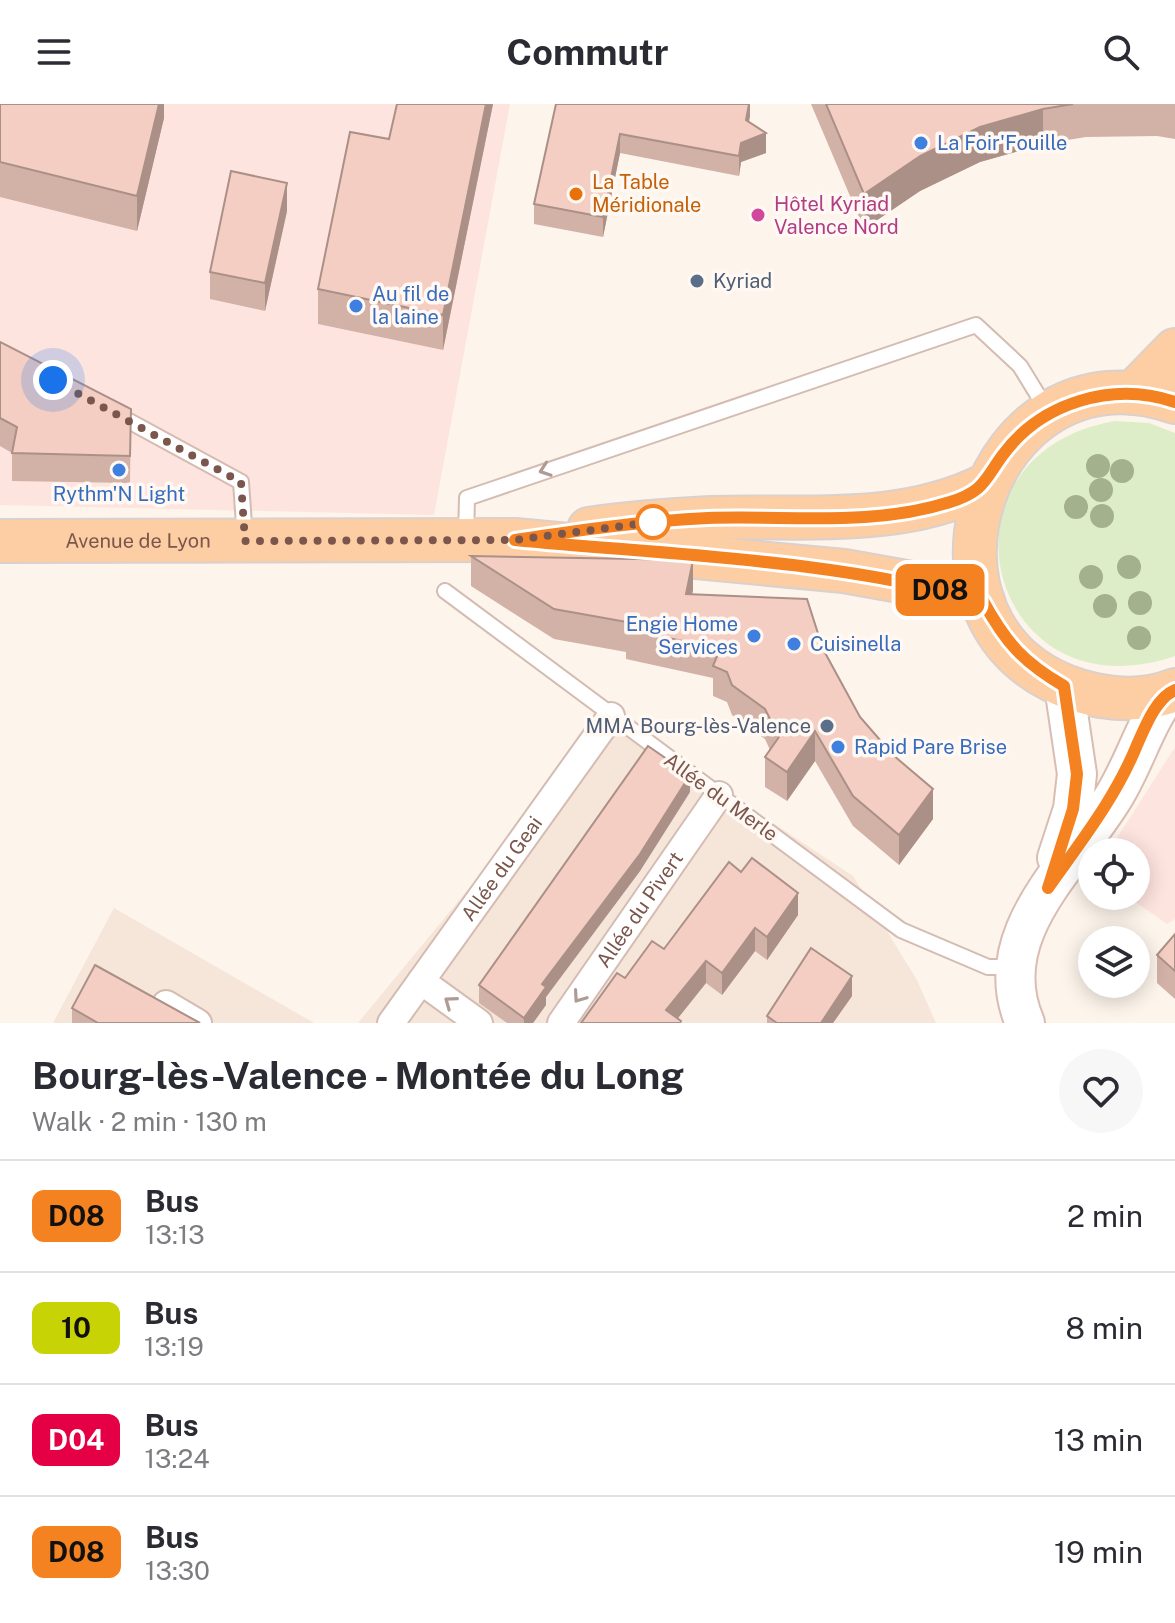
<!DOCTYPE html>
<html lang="en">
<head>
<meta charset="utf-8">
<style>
  :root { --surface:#fff; --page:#f7f7f7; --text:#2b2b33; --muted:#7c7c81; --line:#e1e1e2 }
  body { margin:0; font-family:"Public Sans",sans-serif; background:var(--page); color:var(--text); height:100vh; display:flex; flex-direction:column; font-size:30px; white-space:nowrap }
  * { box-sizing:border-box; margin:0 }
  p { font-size:26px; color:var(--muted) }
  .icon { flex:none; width:44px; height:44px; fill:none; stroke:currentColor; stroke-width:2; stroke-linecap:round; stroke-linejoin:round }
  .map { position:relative; height:919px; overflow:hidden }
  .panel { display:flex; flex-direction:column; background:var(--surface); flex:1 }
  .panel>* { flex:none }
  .badge { padding:0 16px; border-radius:12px; font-size:28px; line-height:52px }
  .controls { position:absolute; left:1078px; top:734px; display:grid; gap:16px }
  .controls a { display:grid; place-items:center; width:72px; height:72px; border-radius:50%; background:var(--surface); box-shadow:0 4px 20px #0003; font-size:40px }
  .you { position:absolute; width:40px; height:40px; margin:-20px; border:6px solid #fff; border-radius:50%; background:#1a73e8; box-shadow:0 0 0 12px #1a73e833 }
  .map>.badge { position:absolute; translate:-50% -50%; box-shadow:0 0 0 4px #fff }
  .round { display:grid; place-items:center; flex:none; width:84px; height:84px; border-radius:42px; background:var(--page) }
  .head { display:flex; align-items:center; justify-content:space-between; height:136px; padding:0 32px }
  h1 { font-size:38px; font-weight:700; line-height:60px }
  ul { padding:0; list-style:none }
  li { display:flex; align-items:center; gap:24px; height:112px; padding:0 32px; border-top:2px solid var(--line) }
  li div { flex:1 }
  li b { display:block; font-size:30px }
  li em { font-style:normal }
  li .badge { min-width:88px; font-weight:700; text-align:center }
  header { display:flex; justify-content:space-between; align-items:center; height:104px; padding:0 32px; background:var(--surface); font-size:36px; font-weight:700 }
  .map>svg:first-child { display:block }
  .residential { fill:#f6e5d9 }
  .commercial { fill:#fee4df }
  .green { fill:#dcedc8 }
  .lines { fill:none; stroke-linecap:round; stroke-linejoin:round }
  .lane-casing { stroke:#d4bcb2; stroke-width:18 }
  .street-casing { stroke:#d4bcb2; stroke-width:30 }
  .secondary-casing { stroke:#d9bdb2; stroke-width:42 }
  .primary-casing { stroke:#dad0cd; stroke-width:46 }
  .lane { stroke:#fff; stroke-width:14 }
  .street { stroke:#fff; stroke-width:26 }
  .secondary { stroke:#fff; stroke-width:38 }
  .primary { stroke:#fdcea3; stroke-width:42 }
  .tree { fill:#a3b18d }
  .wall { fill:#d2b1a7 }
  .shaded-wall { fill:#ab9088 }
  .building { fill:#f4cec2; stroke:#ab9088; stroke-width:2 }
  .oneway { stroke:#b09a94 }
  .line-casing { stroke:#fff; stroke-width:18 }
  .line { stroke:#f58220; stroke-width:12 }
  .walk { stroke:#7b564c; stroke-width:8; stroke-dasharray:0 14.4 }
  .shop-dot { fill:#3f7fe0; stroke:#fff8f3; stroke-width:3 }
  .food-dot { fill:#e8710a; stroke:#fff8f3; stroke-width:3 }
  .hotel-dot { fill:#d1479c; stroke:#fff8f3; stroke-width:3 }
  .service-dot { fill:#5c6f8a; stroke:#fff8f3; stroke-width:3 }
  .stop-dot { fill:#fff; stroke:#f58220; stroke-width:4 }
  .labels { text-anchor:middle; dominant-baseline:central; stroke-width:7; stroke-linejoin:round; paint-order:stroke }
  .shop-label { font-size:20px; fill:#366cbe; stroke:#fff8f3; text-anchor:start }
  .food-label { font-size:20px; fill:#c56008; stroke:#fff8f3; text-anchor:start }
  .hotel-label { font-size:20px; fill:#b23c85; stroke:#fff8f3; text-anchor:start }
  .service-label { font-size:20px; fill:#4e5e75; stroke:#fff8f3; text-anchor:start }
  .street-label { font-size:20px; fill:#7b564c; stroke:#fff8f3 }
</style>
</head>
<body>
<header><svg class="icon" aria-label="menu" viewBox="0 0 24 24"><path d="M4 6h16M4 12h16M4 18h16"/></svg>Commutr<svg class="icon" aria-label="search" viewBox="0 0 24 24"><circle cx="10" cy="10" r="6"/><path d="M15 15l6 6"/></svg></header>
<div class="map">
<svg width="1175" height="919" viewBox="0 0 1175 919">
  <rect width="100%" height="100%" fill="#fdf4eb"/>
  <path class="residential" d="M611 612 853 772 917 876 936 919H358Z
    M114 804 314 919H53Z"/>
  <path class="commercial" d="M0 0H510L434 411 0 401Z
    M1175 643V815L1167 820 1127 792H1136V748H1108Z"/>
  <path class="green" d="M1115 317 1149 319 1175 329V552C987 616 922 351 1115 317Z"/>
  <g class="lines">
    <defs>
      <path id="lane" d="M116 310 241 378 245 435
        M466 431 467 394 976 221 1020 262 1047 306
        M445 487 901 826 988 863H1014"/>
      <g id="street">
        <path d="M421 877 479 919"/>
        <path d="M166 900 198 919"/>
        <path id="s1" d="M391 919 611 612"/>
        <path id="s2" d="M561 919 719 691"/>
      </g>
      <path id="secondary" d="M1057 754 1073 705 1077 670 1064 582
        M1025 919C987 832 1069 764 1111 697 1134 662 1142 625 1168 589"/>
      <g id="primary">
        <path d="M1133 289 1175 246"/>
        <path d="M1175 298C983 232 888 527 1079 587 1110 596 1145 598 1175 586"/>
        <path d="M589 425C630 419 670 416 711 414 804 411 900 424 986 381"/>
        <path id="s3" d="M0 437 515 436 844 467 911 479 983 497"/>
      </g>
    </defs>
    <use href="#lane" class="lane-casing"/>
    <use href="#street" class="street-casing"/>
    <use href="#secondary" class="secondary-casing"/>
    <use href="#primary" class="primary-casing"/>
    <use href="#lane" class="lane"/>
    <use href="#street" class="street"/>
    <use href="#secondary" class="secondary"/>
    <use href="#primary" class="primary"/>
  </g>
  <g class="tree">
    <circle cx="1098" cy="362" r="12"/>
    <circle cx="1122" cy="367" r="12"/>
    <circle cx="1101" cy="386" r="12"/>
    <circle cx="1076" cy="403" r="12"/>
    <circle cx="1102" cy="412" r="12"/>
    <circle cx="1129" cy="463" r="12"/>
    <circle cx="1091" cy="473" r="12"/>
    <circle cx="1140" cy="499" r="12"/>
    <circle cx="1105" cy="502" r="12"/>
    <circle cx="1139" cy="534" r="12"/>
  </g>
  <path class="wall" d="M0 0H164V14L137 127 0 93Z
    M493 0 443 246 318 220V185L389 35Z
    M556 0H750L749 18 766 49 741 58 739 72 620 49 603 133 534 120V100Z
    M811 0H1175V35L1157 32 1086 33 1043 40 980 58 920 87 864 125Z
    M287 107 265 207 210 195V168Z
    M0 238 131 305 130 379 12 377V349L0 342Z
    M471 452 693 486 692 490 823 545 860 613 933 715 899 761 853 722 815 657 787 697 765 683V653L770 646 765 635 732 611 727 598 713 592V574L626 555V548L554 535 471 482Z
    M690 688 640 767 546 893V901L533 919H507L479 899V881Z
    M798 811 767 856 755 847 722 891 706 879 678 914 681 919 625 874 664 845Z
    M1175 830V895L1157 879V851Z
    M852 892 833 919H767V912Z
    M72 904 200 919H72Z"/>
  <path class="shaded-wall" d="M159 0H164V14L137 127V92Z
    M486 0H493L443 246V211Z
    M749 0H750V12L746 35V16Z
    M1043 5V40L980 58 920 87 864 125V90L920 52 980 23Z
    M766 29V49L741 58 739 72V52L741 39Z
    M620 30V49L603 133V113Z
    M287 79V107L265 207V179Z
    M693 456V486L686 520V490Z
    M815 627V657L787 697V668Z
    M690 671V688L640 767 546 893V901L533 919H524V914L542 880Z
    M933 685V715L899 761V731Z
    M798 789V811L767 856V833Z
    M755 824V847L722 891V869Z
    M706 857V879L674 919 666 906Z
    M852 872V892L833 919H821Z"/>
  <path class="building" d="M0 0H159L137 92 0 58Z
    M397 0H486L443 211 318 185 350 28 389 35Z
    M556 0H749L746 16 766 29 741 39 739 52 620 30 603 113 534 100Z
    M826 0H1073L1043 5 980 23 920 52 864 90Z
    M231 67 287 79 265 179 210 168Z
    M0 238 131 305 130 352 12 349 17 323 0 314Z
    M471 452 693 456 686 490 807 495 823 545 860 613 893 651 933 685 899 731 853 692 815 627 787 668 765 653 779 633 765 605 732 581 727 568 713 562 720 545 626 525 627 518 554 505Z
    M648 642 690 671 640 750 542 880 546 883 524 914 479 881Z
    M752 754 798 789 767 833 755 824 722 869 706 857 666 906 681 917 680 919H581L617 869 625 874 652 837 664 845 729 758 741 768Z
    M1175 830V867L1157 851Z
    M811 844 852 872 821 919H777L767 912Z
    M95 861 200 919H98L72 904Z"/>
  <defs><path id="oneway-chevron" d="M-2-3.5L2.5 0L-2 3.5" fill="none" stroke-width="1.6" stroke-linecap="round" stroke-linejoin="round" transform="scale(2)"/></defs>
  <g class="oneway">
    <use href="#oneway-chevron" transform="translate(545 366) rotate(161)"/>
    <use href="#oneway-chevron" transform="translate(579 893) rotate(125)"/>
    <use href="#oneway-chevron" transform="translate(450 898) rotate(-144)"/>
  </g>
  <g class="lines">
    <defs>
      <path id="line" d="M1175 298C1113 277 1041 298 1002 352 984 377 983 388 950 398 872 423 788 411 708 414 643 417 580 426 515 436 671 451 832 455 983 497 1006 539 1023 558 1064 582L1077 670 1073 705 1048 784C1081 737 1115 695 1137 641 1145 623 1156 594 1175 586"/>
    </defs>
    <use href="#line" class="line-casing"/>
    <use href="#line" class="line"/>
    <path class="walk" d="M53 276 241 378 245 437 515 436 653 418"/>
  </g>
  <g class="shop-dot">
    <circle cx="921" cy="39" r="8"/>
    <circle cx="356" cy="202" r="8"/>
    <circle cx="119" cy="366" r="8"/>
    <circle cx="754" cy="532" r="8"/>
    <circle cx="794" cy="540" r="8"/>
    <circle cx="838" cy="643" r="8"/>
  </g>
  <circle class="food-dot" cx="576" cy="90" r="8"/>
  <circle class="hotel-dot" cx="758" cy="111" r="8"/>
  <g class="service-dot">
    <circle cx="697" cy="177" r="8"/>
    <circle cx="827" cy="622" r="8"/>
  </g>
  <circle class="stop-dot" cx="653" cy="418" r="16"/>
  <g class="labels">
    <g class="shop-label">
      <text x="937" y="39">La Foir'Fouille</text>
      <text x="372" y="190">Au fil de<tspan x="372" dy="23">la laine</tspan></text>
      <text x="119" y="390" text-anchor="middle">Rythm'N Light</text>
      <text x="738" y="520" text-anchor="end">Engie Home<tspan x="738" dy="23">Services</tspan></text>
      <text x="810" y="540">Cuisinella</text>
      <text x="854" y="643">Rapid Pare Brise</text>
    </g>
    <g class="food-label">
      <text x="592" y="78">La Table<tspan x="592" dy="23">Méridionale</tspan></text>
    </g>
    <g class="hotel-label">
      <text x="774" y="100">Hôtel Kyriad<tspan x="774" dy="23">Valence Nord</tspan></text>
    </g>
    <g class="service-label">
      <text x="713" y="177">Kyriad</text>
      <text x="811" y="622" text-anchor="end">MMA Bourg-lès-Valence</text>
    </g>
    <g class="street-label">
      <text stroke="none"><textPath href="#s3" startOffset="138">Avenue de Lyon</textPath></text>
      <text transform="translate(721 693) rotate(36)">Allée du Merle</text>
      <text stroke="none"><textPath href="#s1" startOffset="190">Allée du Geai</textPath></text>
      <text stroke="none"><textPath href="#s2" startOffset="138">Allée du Pivert</textPath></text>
    </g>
  </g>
</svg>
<div class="controls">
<a><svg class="icon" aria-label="locate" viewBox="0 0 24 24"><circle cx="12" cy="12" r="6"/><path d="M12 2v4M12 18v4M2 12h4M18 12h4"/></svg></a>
<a><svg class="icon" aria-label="layers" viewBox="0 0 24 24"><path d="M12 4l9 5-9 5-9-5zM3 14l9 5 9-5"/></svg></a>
</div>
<div class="you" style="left:53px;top:276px"></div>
<b class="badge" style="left:940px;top:486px;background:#f58220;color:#111">D08</b>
</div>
<section class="panel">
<div class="head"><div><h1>Bourg-lès-Valence - Montée du Long</h1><p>Walk · 2 min · 130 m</p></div><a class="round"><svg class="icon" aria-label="heart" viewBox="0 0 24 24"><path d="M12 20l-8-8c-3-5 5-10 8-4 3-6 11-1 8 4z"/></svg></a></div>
<ul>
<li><span class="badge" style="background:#f58220;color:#111">D08</span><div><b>Bus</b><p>13:13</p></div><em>2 min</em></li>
<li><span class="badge" style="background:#c7d304;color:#111">10</span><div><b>Bus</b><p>13:19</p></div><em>8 min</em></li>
<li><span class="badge" style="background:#e50046;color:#fff">D04</span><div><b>Bus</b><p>13:24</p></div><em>13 min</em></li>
<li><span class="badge" style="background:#f58220;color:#111">D08</span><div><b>Bus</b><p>13:30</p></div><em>19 min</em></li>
</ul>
</section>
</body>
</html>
